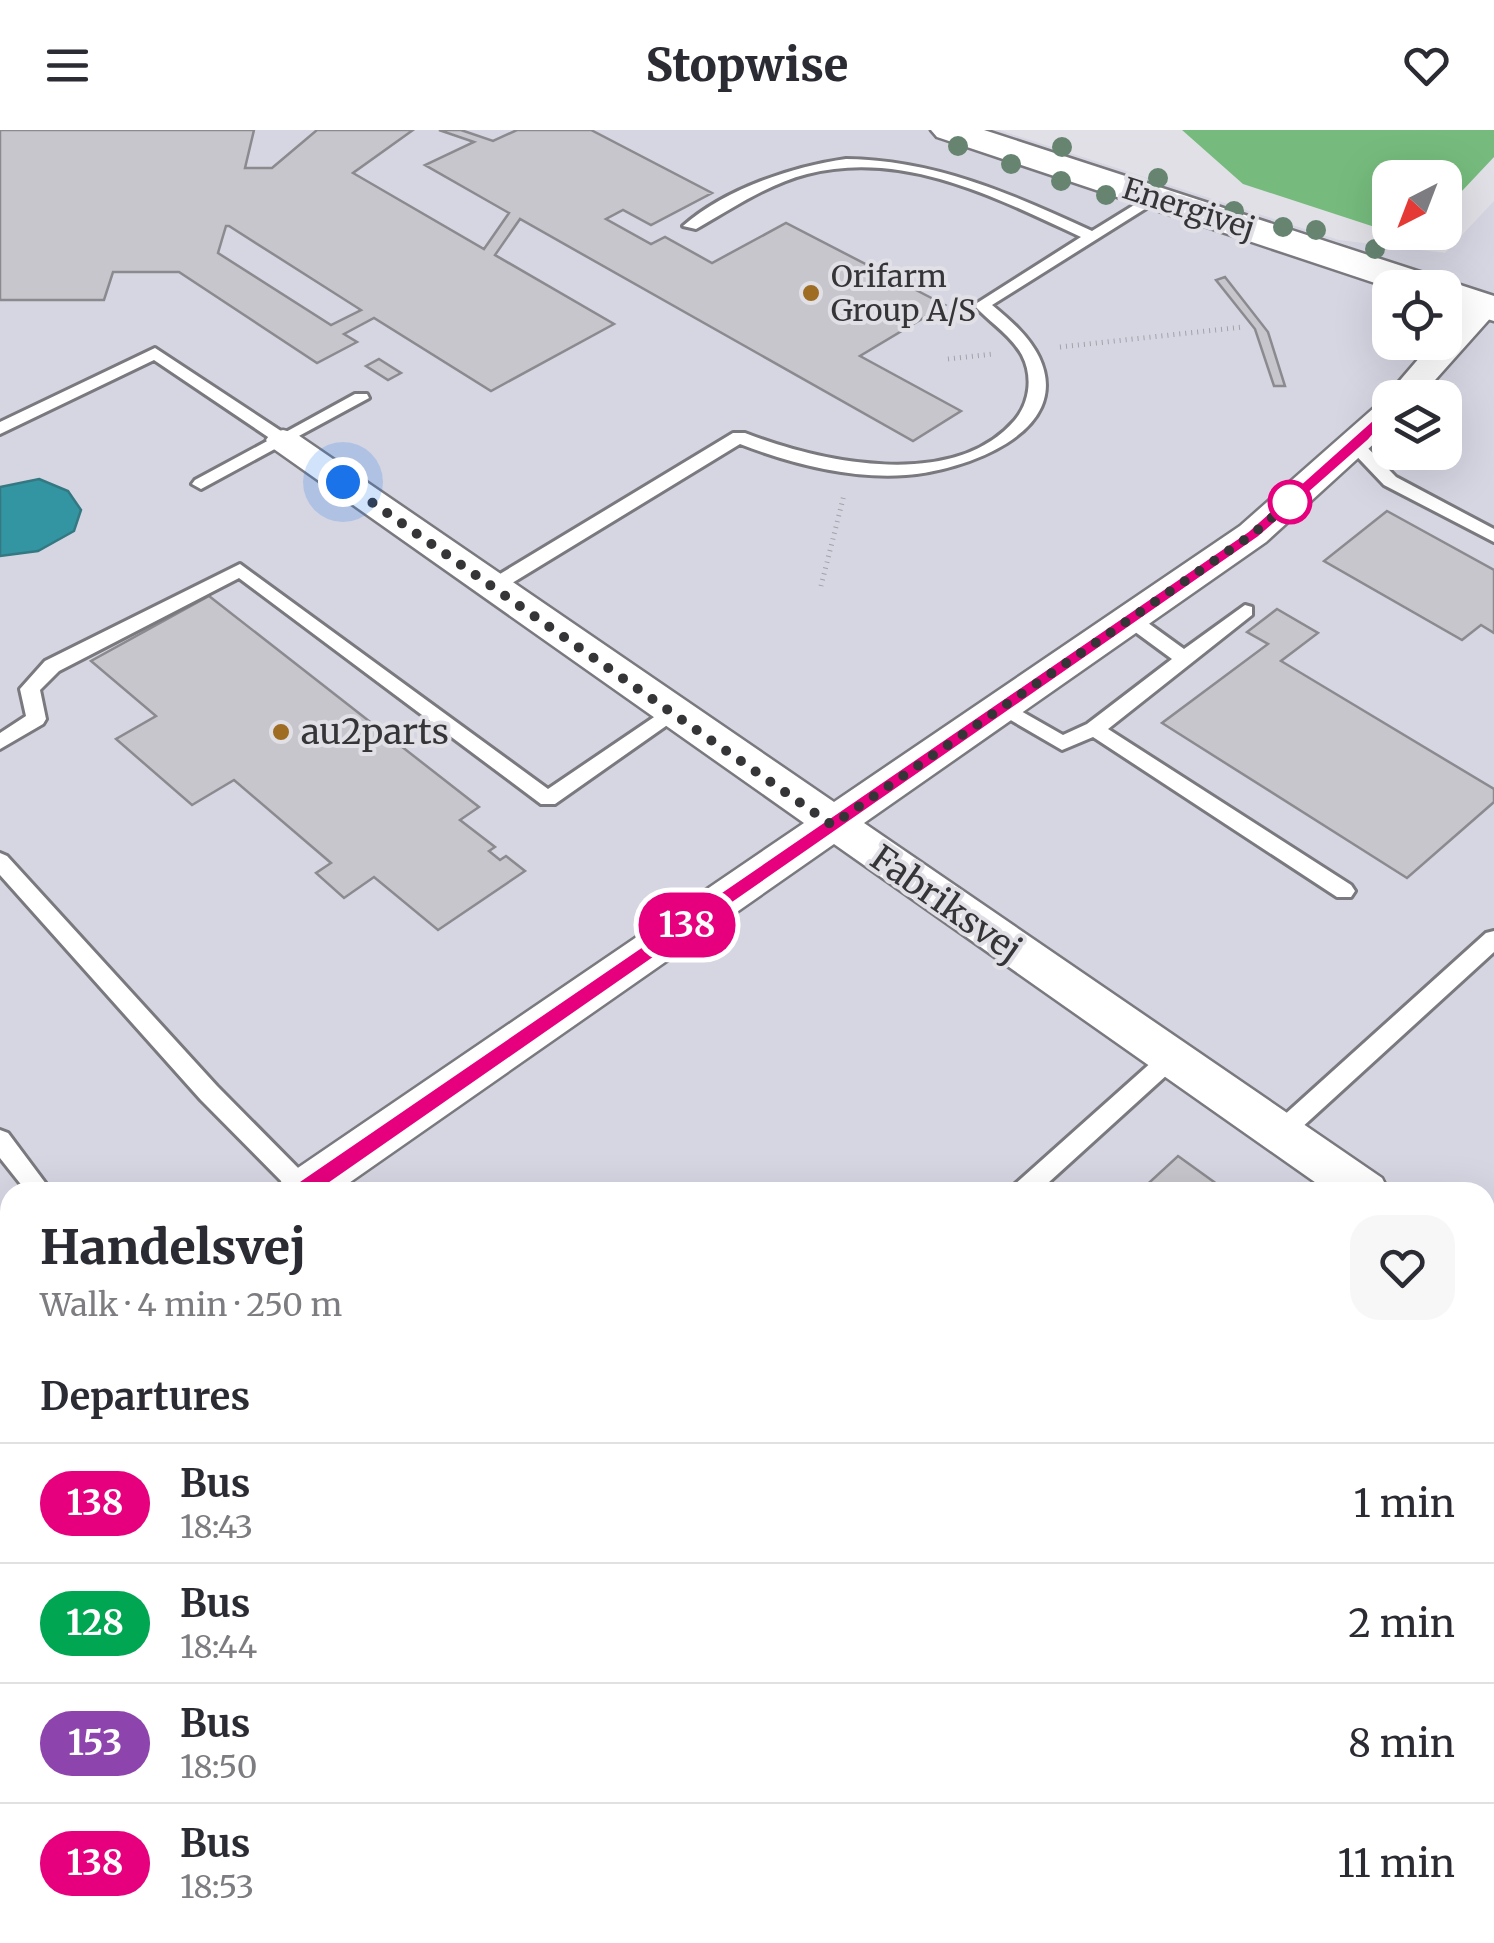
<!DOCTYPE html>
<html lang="en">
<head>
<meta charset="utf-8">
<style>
  :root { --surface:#fff; --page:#f7f7f7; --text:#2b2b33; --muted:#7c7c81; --line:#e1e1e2 }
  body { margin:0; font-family:Merriweather,serif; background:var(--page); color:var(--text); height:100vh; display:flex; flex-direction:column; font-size:38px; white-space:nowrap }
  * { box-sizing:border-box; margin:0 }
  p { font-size:32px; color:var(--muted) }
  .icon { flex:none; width:55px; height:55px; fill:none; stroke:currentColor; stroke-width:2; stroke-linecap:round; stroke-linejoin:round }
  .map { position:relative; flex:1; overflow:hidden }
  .sheet { position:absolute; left:0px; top:1052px; width:1495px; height:762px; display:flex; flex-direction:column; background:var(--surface); border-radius:30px 30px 0 0; box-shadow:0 10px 40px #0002 }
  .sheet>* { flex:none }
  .badge { padding:0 20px; border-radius:32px; font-size:35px; line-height:65px }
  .needle { width:65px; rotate:222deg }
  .tools { position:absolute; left:1372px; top:30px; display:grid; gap:20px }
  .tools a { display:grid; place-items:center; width:90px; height:90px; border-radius:20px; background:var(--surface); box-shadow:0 10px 40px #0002; font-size:50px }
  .you { position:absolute; width:50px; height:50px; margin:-25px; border:8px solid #fff; border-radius:50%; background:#1a73e8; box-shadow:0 0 0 15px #1a73e833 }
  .map>.badge { position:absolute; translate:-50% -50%; box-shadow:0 0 0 5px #fff }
  h2 { padding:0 40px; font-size:38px; line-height:90px }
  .round { display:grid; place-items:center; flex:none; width:105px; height:105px; border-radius:30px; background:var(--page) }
  .overview { display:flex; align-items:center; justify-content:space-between; height:170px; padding:0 40px }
  h1 { font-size:48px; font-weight:800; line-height:75px }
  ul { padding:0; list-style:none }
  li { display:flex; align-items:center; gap:30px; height:120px; padding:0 40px; border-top:2px solid var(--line) }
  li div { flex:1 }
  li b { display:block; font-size:38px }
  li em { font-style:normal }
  li .badge { min-width:110px; font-weight:700; text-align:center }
  header { display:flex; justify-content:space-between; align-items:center; height:130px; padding:0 40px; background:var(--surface); font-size:45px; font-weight:800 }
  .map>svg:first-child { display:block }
  .built { fill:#d6d6e3; fill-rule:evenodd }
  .forest { fill:#76bb7d }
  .water { fill:#3395a2; stroke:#347882; stroke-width:2.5 }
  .building { fill:#c6c6cc; stroke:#8a8a8f; stroke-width:2.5; fill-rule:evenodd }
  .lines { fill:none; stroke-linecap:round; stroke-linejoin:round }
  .service-casing { stroke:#79797e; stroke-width:6 }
  .minor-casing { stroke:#79797e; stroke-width:5 }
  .tertiary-casing { stroke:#79797e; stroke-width:5 }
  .path { stroke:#a2a1a6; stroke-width:5; stroke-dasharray:1 5; stroke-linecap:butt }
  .service { fill:#fff; fill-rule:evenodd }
  .minor { fill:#fff; fill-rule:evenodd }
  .tertiary { fill:#fff; fill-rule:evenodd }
  .tree { fill:#678471 }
  .line { fill:#e6007e; stroke:#fff; stroke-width:2.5 }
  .walk { stroke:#353537; stroke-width:10; stroke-dasharray:0 18 }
  .poi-dot { fill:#9e6c22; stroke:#e1e0e6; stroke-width:4 }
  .stop-dot { fill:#fff; stroke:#e6007e; stroke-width:5 }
  .labels { text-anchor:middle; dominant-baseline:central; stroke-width:8; stroke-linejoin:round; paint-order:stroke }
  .far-street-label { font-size:30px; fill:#353537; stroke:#e1e0e6 }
  .far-poi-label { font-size:30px; fill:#353537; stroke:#e1e0e6; text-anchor:start }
  .poi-label { font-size:35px; fill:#353537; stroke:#e1e0e6; text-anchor:start }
  .street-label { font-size:35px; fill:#353537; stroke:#e1e0e6 }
</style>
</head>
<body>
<header><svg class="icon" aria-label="menu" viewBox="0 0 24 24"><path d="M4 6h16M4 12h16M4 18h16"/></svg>Stopwise<svg class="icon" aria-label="heart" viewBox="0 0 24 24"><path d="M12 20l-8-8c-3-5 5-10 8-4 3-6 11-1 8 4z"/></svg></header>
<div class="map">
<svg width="1494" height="1813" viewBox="0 0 1494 1813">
  <rect width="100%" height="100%" fill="#e1e0e6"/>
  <path class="built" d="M0 0H999L1339 110 1445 123 1494 71V1813H0ZM1390 158H1445V212H1390ZM1390 268H1445V322H1390ZM10 1062H1485V1805H10Z"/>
  <path class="forest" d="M1182 0H1494V27L1445 79V48H1390V102L1243 54Z"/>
  <path class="water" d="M39 349 68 361 81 380 74 401 38 421 0 426V357Z"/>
  <path class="building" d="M0 0H254L245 38H272L317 0H413L353 43 484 119 509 83 425 35 474 12 439 0H461L493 11 517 0H591L712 63 651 95 623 80 606 89 651 114 665 107 712 133 786 93 945 175 860 226 961 281 913 311 520 89 495 125 614 194 491 261 374 188 344 204 357 212 317 233 179 142H113L104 170H0ZM226 96H229L361 180 331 195 218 123Z
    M1225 147 1268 202 1285 256H1274L1255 199 1216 150Z
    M379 229 401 243 388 250 366 236Z
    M1387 381 1494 440V503L1481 495 1462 510 1324 431Z
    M209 466 479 677 460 690 495 717 489 721 500 730 506 726 525 741 438 800 374 747 344 768 316 743 331 733 234 650 192 675 116 609 156 586 91 531Z
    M1277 479 1318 503 1281 531 1494 659V672L1407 748 1162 593 1268 514 1247 502Z
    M1178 1026 1228 1062H1139Z
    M1485 1246 1494 1252V1453L1485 1464Z
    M10 1456V1805H188L179 1813H0V1464Z
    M340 1805H471L478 1813H331Z"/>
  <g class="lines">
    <defs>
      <path id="service" d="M846 29C935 30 1012 64 1092 101L1152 64 1164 67 992 175C1010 190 1029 206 1039 227 1075 303 962 341 906 345 850 349 792 334 740 314L499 461H485V453L733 303H745C820 332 953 362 1015 290 1030 272 1033 246 1022 225 1010 204 989 192 974 175L1081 107C997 68 903 19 807 44 768 54 731 79 696 99L683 96C725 59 791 37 846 29Z
        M155 218 284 303 355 264H367L369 268 201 359 192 354 195 350 271 309 154 230 0 304V292Z
        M1355 310 1361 311 1396 347 1494 399V412L1384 355 1346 315Z
        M240 434 548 659 666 579H680L683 584 555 674H541L239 448 59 541 40 560 46 589 43 594 0 619V603L26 586 20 559 45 531Z
        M1245 475 1252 477V485L1108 599 1351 755 1355 761 1351 767H1337L1093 607 1062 620 990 578 993 573H1007L1063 605 1087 594 1172 529 1123 493V485H1137L1184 519Z
        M0 723 7 726 217 956 312 1052 314 1062H292L201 970 0 745Z
        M1494 801V822L1288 1010H1272L1268 1003 1272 996 1486 803Z
        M1171 919 1179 922 1182 928 1179 934 1038 1062H1010L1014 1055 1163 922Z
        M0 1000 8 1003 52 1062H27L0 1028Z
        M10 1387V1416L0 1420V1391Z
        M229 1805H265L262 1813H226Z
        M602 1805H634L637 1813H605Z
        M1087 1805H1123L1126 1813H1090Z"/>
      <path id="minor" d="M1484 166 1494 169V184L1419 268H1390V299L1266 412 864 693 1382 1048 1389 1062H1329L834 714 336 1062H276L283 1048 804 693 271 317 266 310 271 303 283 300 295 303 834 672 1240 396 1384 269 1433 212H1445V199L1473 169Z
        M1485 1124 1494 1127V1172L1485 1169Z
        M10 1166V1210L0 1212V1168Z"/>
      <path id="tertiary" d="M931 0H984L1494 166V191L1445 176V158H1390L937 7Z"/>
    </defs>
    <use href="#service" class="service-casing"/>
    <use href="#minor" class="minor-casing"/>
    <use href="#tertiary" class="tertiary-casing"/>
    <path class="path" d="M1060 217 1243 197
      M948 229 993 224
      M821 456 844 365"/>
    <use href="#service" class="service"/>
    <use href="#minor" class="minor"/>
    <use href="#tertiary" class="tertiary"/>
  </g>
  <g class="tree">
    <circle cx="958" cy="16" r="10"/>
    <circle cx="1062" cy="17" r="10"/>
    <circle cx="1011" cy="34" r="10"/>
    <circle cx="1158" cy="48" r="10"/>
    <circle cx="1061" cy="51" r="10"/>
    <circle cx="1106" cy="65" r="10"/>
    <circle cx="1234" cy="81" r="10"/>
    <circle cx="1283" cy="97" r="10"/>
    <circle cx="1316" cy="100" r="10"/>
    <circle cx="1375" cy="119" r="10"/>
  </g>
  <path class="line" d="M1390 274 1397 278 1368 311 1259 407 307 1069H292L289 1062 292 1056 1248 401Z"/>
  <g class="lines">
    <path class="walk" d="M343 352 832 695 1253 404 1290 372"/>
  </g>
  <g class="poi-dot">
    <circle cx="811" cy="163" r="10"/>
    <circle cx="281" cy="602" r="10"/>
  </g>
  <circle class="stop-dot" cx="1290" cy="372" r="20"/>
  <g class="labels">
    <g class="far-street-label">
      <text transform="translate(1189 78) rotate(18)">Energivej</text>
    </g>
    <g class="far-poi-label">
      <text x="831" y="146">Orifarm<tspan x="831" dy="34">Group A/S</tspan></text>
    </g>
    <g class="poi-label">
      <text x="301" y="602">au2parts</text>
    </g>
    <g class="street-label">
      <text transform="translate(946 774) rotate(35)">Fabriksvej</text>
    </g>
  </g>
</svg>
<div class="tools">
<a><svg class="needle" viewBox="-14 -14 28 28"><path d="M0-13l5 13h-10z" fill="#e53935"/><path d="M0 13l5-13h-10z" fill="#7c7c81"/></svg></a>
<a><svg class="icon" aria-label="locate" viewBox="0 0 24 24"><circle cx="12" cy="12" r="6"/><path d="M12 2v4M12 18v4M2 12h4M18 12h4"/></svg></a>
<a><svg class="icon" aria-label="layers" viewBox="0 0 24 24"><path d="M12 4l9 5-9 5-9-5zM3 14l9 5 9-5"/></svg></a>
</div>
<div class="you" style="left:343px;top:352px"></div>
<b class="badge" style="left:687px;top:795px;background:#e6007e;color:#fff">138</b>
<section class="sheet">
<div class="overview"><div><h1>Handelsvej</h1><p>Walk · 4 min · 250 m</p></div><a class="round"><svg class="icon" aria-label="heart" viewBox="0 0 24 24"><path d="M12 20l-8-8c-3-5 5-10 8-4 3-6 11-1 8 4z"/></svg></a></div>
<h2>Departures</h2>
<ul>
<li><span class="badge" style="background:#e6007e;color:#fff">138</span><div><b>Bus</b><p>18:43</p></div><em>1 min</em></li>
<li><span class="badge" style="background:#00a651;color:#fff">128</span><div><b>Bus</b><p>18:44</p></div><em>2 min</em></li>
<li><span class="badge" style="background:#8e44ad;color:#fff">153</span><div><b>Bus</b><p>18:50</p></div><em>8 min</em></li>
<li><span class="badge" style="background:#e6007e;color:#fff">138</span><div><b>Bus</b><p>18:53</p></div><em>11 min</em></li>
</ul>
</section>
</div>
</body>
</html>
